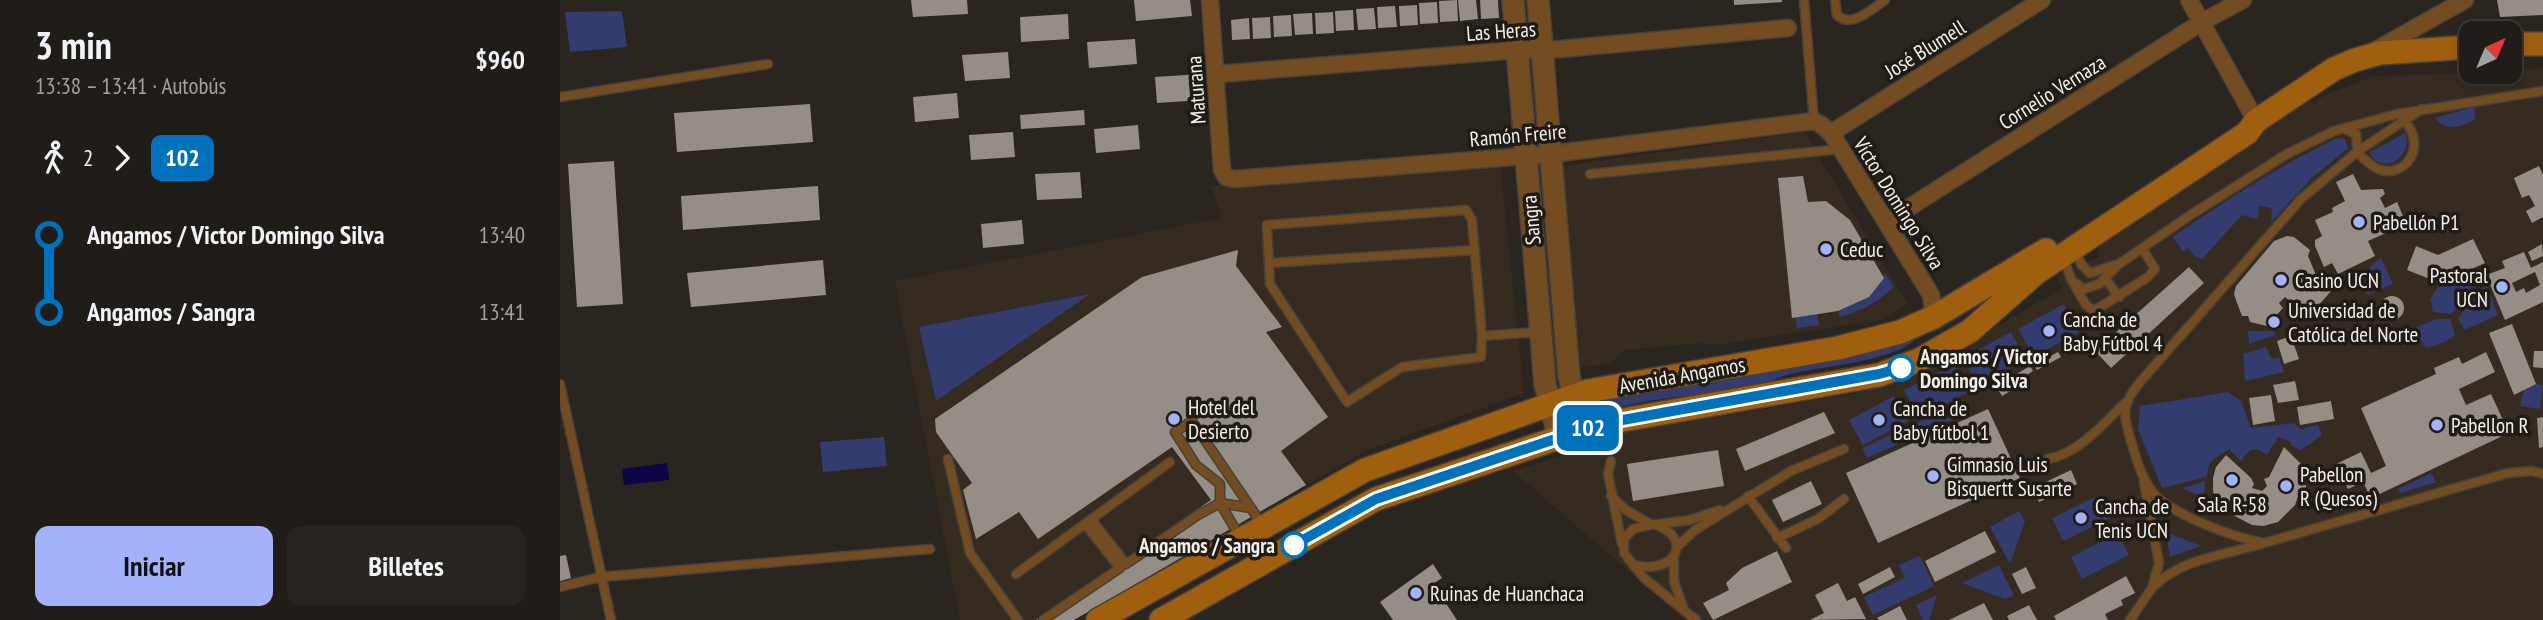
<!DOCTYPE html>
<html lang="es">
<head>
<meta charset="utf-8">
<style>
  :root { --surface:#201c17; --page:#282520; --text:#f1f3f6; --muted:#a2a1a1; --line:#3d3a36; --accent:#a4b2fc }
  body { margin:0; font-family:"PT Sans Narrow",sans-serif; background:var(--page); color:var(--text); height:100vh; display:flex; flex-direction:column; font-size:26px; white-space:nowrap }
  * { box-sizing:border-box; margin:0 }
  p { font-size:23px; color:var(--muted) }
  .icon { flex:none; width:38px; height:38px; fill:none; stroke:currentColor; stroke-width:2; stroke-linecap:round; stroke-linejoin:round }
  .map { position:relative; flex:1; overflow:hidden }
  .details { display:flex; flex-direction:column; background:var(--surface); width:560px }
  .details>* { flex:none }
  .badge { padding:0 14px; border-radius:10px; font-size:24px; line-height:46px }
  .needle { width:46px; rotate:44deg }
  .buttons { position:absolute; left:1899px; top:21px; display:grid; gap:14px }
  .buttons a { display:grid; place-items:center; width:63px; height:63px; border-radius:14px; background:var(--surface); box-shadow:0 4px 10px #0003,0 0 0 2px var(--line); font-size:35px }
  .map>.badge { position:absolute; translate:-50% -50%; box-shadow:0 0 0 4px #fff }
  .legs { display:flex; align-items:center; gap:10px; height:77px; padding:0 35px; font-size:23px }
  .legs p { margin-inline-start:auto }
  .head { display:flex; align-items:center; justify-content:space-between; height:119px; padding:0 35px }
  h1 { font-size:38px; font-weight:700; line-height:52px }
  .button { display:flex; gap:14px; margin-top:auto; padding:14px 35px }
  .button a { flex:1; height:80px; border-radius:14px; background:var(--accent); color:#111; font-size:28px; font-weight:700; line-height:80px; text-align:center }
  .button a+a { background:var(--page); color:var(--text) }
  ul { padding:0 35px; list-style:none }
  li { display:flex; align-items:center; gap:24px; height:77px; font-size:26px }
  li i { display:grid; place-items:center; width:10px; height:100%; margin:0 9px; background:currentColor }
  li i::after { content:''; width:18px; height:18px; margin:-9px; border:5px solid; border-radius:50%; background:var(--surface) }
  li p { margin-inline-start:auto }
  li:first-child i { background:linear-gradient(#0000 50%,currentColor 0) }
  li:last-child i { background:linear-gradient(currentColor 50%,#0000 0) }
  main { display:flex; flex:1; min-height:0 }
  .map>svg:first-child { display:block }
  .built { fill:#362b21 }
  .green { fill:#343b6e }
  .water { fill:#0e0448 }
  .building { fill:#958e87; fill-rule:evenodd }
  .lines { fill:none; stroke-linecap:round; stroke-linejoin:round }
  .service-casing { stroke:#47413b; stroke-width:11 }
  .minor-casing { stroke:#47413b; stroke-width:19 }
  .tertiary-casing { stroke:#47413b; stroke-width:24 }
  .secondary-casing { stroke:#47413b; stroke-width:26 }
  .service { stroke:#744c22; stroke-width:8 }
  .minor { stroke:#744c22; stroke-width:16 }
  .tertiary { stroke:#744c22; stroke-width:21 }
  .secondary { stroke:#a05f0f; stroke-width:23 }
  .line-1-casing { stroke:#fff; stroke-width:16 }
  .line-1 { stroke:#0072bc; stroke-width:10 }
  .poi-dot { fill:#a4b2fc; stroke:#211b16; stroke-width:2.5 }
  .stop-1-dot { fill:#fff; stroke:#0072bc; stroke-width:3.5 }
  .labels { text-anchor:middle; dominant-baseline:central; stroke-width:7; stroke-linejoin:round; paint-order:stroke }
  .street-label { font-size:21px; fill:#f2eeea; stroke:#211b16 }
  .poi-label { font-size:21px; fill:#f2eeea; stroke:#211b16; text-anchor:start }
  .stop-label { font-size:21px; font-weight:bold; fill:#f2eeea; stroke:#211b16; text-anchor:start }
</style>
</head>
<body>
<main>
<section class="details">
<div class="head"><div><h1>3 min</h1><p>13:38 – 13:41 · Autobús</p></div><b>$960</b></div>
<div class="legs"><svg class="icon" aria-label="walk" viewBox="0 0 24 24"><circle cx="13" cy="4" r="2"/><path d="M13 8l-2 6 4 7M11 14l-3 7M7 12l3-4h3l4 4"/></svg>2<svg class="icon" aria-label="forward" viewBox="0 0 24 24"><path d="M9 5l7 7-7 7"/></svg><b class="badge" style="background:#0072bc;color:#fff">102</b></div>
<ul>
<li><i style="color:#0072bc"></i><b>Angamos / Victor Domingo Silva</b><p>13:40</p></li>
<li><i style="color:#0072bc"></i><b>Angamos / Sangra</b><p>13:41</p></li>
</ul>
<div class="button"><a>Iniciar</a><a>Billetes</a></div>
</section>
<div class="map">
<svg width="1983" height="620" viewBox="0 0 1983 620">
  <rect width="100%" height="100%" fill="#2b251f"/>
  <path class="built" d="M1983 68V620H1125L953 471 1000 456 1052 451 1047 435 1289 395 1321 387 1388 355 1502 288 1497 278 1521 264 1539 257V247L1545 242 1721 117 1771 93 1814 76 1950 72Z
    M1244 132 1348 304 1323 320 1154 345 1142 343 1065 350 1049 364 1021 367 1002 166Z
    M940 162 964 393 805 451 514 620H400L335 281 662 218 651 186Z"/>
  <path class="green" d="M62 11 67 47 10 52 5 12Z
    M1914 107 1915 119C1901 128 1886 132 1875 118Z
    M1845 133C1854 156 1824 177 1809 153Z
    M1777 138 1785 139 1788 148 1753 177 1711 222 1712 208 1699 206 1698 219 1682 215 1642 259 1634 256 1628 247 1623 252 1613 237C1666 200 1719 166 1777 138Z
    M1821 258 1833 284 1807 295C1802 274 1803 271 1821 258Z
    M1917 271 1921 272 1904 301 1891 314 1873 312 1870 299 1877 288Z
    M1325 273 1334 287C1317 303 1302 311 1279 317V304L1315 286Z
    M1926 284 1938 315 1904 330 1898 318Z
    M530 294 376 401 359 327Z
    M1504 304 1519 332 1474 357 1458 329Z
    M1257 312 1259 325 1237 328 1235 315Z
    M1876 319H1890L1895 335 1885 342 1866 348 1853 329Z
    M1688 331H1715V335L1689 344Z
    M1451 332 1466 360 1418 386 1403 358Z
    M1359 333C1352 359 1259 367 1235 373 1220 376 1208 384 1194 386 1139 396 1082 397 1030 416L1024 404 1028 399Z
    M1706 347 1712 359 1719 357 1724 372 1685 381 1683 354Z
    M1394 364 1409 392 1359 418 1344 390Z
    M1976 384 1983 385 1980 409 1960 406 1964 390Z
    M1668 392 1681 401 1691 428 1734 423 1741 429 1758 425 1762 435 1741 450 1731 445V442L1718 437 1707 455 1698 449 1691 450 1683 457 1682 462 1669 449 1650 462 1646 477 1602 488 1578 429 1580 406Z
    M1334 396 1348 421 1303 445 1289 420Z
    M1399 404 1403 415 1307 458 1302 448Z
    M324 437 327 466 263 472 260 442Z
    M1872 473 1876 482 1840 493 1837 489Z
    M1645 481 1644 498 1622 488Z
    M1539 495 1550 518 1503 541 1492 518Z
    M1459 511 1465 521 1450 564 1430 527Z
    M1606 532 1641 546 1610 557Z
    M1558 533 1569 555 1522 579 1511 557Z
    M1360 556 1374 586 1313 615 1304 597 1345 578 1339 565Z
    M1439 565 1454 596 1445 599 1402 583Z
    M1377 595 1369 620H1363L1356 605Z"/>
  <path class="water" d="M107 463 109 480 64 485 62 469Z"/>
  <path class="building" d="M351 0H407L408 14 353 17Z
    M574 0H630L632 16 576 21Z
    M897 0 898 21 880 22 879 1Z
    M898 0H916L918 19 900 21Z
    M920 0H938L939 18 921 19Z
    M1174 0H1222V2L1174 5Z
    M1937 0H1983V15L1940 17Z
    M877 2 878 23 860 24 859 3Z
    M857 5 858 25 840 26 839 6Z
    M835 6 837 27 818 28 817 7Z
    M814 8 816 29 798 30 796 9Z
    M793 10 794 30 776 31 775 11Z
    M773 12 774 33 756 34 755 13Z
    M752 13 753 34 735 35 733 14Z
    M508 14 509 39 461 42 460 17Z
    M731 15 732 36 714 37 713 16Z
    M710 17 711 38 693 39 692 18Z
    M689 18 690 39 672 40 671 20Z
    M575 39 577 64 529 68 527 42Z
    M448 52 450 78 405 81 402 55Z
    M641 74 643 100 597 103 595 77Z
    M397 93 399 118 355 122 353 97Z
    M250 104 253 142 117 152 114 113Z
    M524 110 525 125 461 129 460 115Z
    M578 125 580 149 536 153 534 129Z
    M453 132 455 157 411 160 409 135Z
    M54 161 63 304 17 307 8 164Z
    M1979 166 1983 175V217L1972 223 1966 211 1975 206 1969 195 1962 198 1954 178Z
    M520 172 522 198 477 200 475 174Z
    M1793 174 1801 190 1823 189 1825 194 1820 198 1825 208 1837 202 1843 216 1840 225 1834 227 1835 229 1808 241 1815 256 1778 274 1772 263 1764 267 1755 246V240L1762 236 1755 220 1773 212 1772 208 1785 201 1776 182Z
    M1243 176 1248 202 1266 201 1290 220 1324 278 1309 297 1278 311 1232 318 1218 178Z
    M258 186 260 220 123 230 121 196Z
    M462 220 464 244 423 248 421 224Z
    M1727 236 1734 237 1750 250 1748 256 1756 275 1772 290 1751 314 1746 315 1725 297 1719 303 1723 308 1707 326 1690 322 1688 316H1682L1677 303 1674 294 1676 286 1714 241Z
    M1913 239 1925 263 1880 283 1847 270 1856 246 1878 255Z
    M1982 244 1983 256 1972 261 1968 252Z
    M678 250 676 266 722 327 706 332 768 417 721 451 746 485 514 620H476L651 500 612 447 478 539 459 512 416 539 403 490 412 483 376 432 375 419 582 277Z
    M1964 252 1971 268 1983 262V302L1945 320 1926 275 1945 268 1942 261ZM1975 272 1980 285 1966 293 1964 288 1956 292 1952 283Z
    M263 260 266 295 131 307 127 273Z
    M1629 267 1644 283 1551 368 1535 351Z
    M1820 308a12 12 0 1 1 24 0a12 12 0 1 1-24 0Z
    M1952 324 1976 384 1954 395 1929 333Z
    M1731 336 1739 359 1724 364 1717 341Z
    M1524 338 1527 343 1505 355 1502 350Z
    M1974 351H1983V368L1973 367Z
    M1498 352 1501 357 1477 370 1474 365Z
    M1926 352 1935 372 1899 389 1906 405 1931 394 1949 433 1811 498 1803 482 1788 489 1776 464 1801 452 1811 473 1826 466 1801 408 1876 374 1874 368 1899 357 1902 364Z
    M1470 366 1473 371 1462 378 1465 382 1442 396 1436 386Z
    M1735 381 1739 400 1718 403 1713 385Z
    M1711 395 1715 421 1693 425 1689 398Z
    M1771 401 1774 419 1740 425 1737 407Z
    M1428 409 1460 478 1318 543 1286 473Z
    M1264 412 1275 433 1185 471 1176 449Z
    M1983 417V447L1979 448 1977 418Z
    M1724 447 1742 465 1746 487 1745 491H1740L1735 505 1718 522 1703 526 1692 525 1671 514 1661 501 1656 502 1653 491V478L1656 467 1666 455 1691 478 1694 484 1692 488 1702 491 1707 486 1704 479 1709 477Z
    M1158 450 1164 486 1073 501 1067 464Z
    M1511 470 1517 484 1479 502 1473 488Z
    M1251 481 1262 504 1223 522 1212 500Z
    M1425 531 1436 552 1375 582 1365 561Z
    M1217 551 1232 582 1153 620 1143 603 1169 590 1166 583 1182 568Z
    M6 555 11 578 0 581V556Z
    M873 564 882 578 873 584 897 620H833L820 602Z
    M1330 567 1335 577 1303 594 1298 584Z
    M1466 567 1476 588 1462 594 1452 574Z
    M1566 576 1575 593 1561 600 1563 605 1545 614 1548 620H1496L1494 616Z
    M1278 583 1287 601 1295 597 1306 619 1250 620 1264 613 1255 595Z
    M1424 603 1433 620H1389Z
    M1469 605 1477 620H1449L1447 616Z
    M1340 606 1347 620H1319L1317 618Z"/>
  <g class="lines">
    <defs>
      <path id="service" d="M1244 0 1254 121
        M1275 0 1277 15C1291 29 1312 9 1325 0
        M0 97 208 64
        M1862 109 1798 151 1741 199 1580 382C1562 404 1562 413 1571 441 1576 458 1581 477 1592 491 1608 514 1676 538 1704 543L1948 473 1972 471 1983 474
        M1784 129 1796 134C1797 139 1796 146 1798 150 1799 155 1805 160 1809 163 1836 188 1874 150 1842 118
        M1030 174 1281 149
        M906 210 912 220 922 336 921 357 842 367 787 402 710 284 707 225Z
        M1516 250 1521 264 1530 273 1559 264 1629 216 1727 154 1774 131 1837 114 1983 91
        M1503 258 1512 281 1524 289 1539 284 1557 266
        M709 263 915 250
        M1545 278 1559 297
        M1512 281 1526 305 1532 310 1537 309 1588 277 1595 269 1582 248
        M922 336 978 332
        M0 384 51 620
        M388 459 410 553 458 620
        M1488 459C1519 453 1543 424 1565 403
        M1051 461 1048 474 1062 544
        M1051 496 1066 510 1090 524
        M1188 496 1226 548
        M531 519 566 564 638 515 660 503 691 508C705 530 710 534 697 558
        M1098 524 1130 520 1160 510
        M1217 538 1258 519 1284 499
        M681 539 660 503V484L636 465 615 432 632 421 691 508
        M1117 547 1135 530 1231 471 1284 449
        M1114 558V581L1124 610
        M1075 565C1114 575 1136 539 1094 524L1073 529 1064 539V553L1084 578 1136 620
        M456 574 610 462
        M1594 586C1622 559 1664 555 1701 544
        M0 587 40 577 370 549
        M483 620 560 568 525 524
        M1570 620 1592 588 1599 563 1584 482"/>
      <path id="minor" d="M650 0 662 170 666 177 674 179 991 154 1254 121C1268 127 1273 136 1281 149L1371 295 1374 317
        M1629 0 1696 121
        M1814 51 1905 0
        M657 74 958 50 1001 49 1228 28
        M1271 133 1482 0
        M1326 222 1642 22 1683 0"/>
      <path id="tertiary" d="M953 0 985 384 999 438
        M978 0 1009 376 1023 429"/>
      <path id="secondary" d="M1950 44H1983
        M538 620 805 470 1028 391 1278 348 1340 332 1374 317 1486 250
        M601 620 816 499 1040 424 1319 375 1359 360 1410 331 1476 273 1687 133 1696 121 1774 69 1795 60 1820 53 1911 47"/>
    </defs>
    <use href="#service" class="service-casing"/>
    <use href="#minor" class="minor-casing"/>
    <use href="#tertiary" class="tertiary-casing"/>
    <use href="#secondary" class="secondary-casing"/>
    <use href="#service" class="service"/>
    <use href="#minor" class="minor"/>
    <use href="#tertiary" class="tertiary"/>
    <use href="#secondary" class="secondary"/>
  </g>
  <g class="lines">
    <defs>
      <path id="line-1" d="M734 545 816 499 1040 424 1319 374 1341 368"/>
    </defs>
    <use href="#line-1" class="line-1-casing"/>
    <use href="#line-1" class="line-1"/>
  </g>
  <g class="poi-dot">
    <circle cx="1799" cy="222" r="7"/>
    <circle cx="1266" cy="249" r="7"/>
    <circle cx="1721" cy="280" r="7"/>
    <circle cx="1942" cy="287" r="7"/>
    <circle cx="1714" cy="322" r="7"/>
    <circle cx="1489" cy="331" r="7"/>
    <circle cx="614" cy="419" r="7"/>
    <circle cx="1319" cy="420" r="7"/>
    <circle cx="1877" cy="425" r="7"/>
    <circle cx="1373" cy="476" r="7"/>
    <circle cx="1672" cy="480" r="7"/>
    <circle cx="1726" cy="486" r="7"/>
    <circle cx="1521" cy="518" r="7"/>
    <circle cx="856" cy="593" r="7"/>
  </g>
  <g class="stop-1-dot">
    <circle cx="1341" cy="368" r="12"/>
    <circle cx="734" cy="545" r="12"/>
  </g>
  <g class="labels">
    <g class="street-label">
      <text transform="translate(941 31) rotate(-4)">Las Heras</text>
      <text transform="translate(1365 49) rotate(-32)">José Blumell</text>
      <text transform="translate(636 90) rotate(-94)">Maturana</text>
      <text transform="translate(1492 92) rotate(-32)">Cornelio Vernaza</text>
      <text transform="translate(958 135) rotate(-5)">Ramón Freire</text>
      <text transform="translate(1339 203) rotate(58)">Víctor Domingo Silva</text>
      <text transform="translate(971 220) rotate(-95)">Sangra</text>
      <text transform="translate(1122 375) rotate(-10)">Avenida Angamos</text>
    </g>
    <g class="poi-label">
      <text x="1813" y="222">Pabellón P1</text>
      <text x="1280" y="249">Ceduc</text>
      <text x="1928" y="275" text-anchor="end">Pastoral<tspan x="1928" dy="24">UCN</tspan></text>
      <text x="1735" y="280">Casino UCN</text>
      <text x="1728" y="310">Universidad de<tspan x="1728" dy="24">Católica del Norte</tspan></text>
      <text x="1503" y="319">Cancha de<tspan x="1503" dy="24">Baby Fútbol 4</tspan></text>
      <text x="628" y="407">Hotel del<tspan x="628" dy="24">Desierto</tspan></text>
      <text x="1333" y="408">Cancha de<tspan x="1333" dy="24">Baby fútbol 1</tspan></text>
      <text x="1891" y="425">Pabellon R</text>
      <text x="1387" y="464">Gimnasio Luis<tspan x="1387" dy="24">Bisquertt Susarte</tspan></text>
      <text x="1740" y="474">Pabellon<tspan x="1740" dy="24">R (Quesos)</tspan></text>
      <text x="1672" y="504" text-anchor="middle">Sala R-58</text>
      <text x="1535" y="506">Cancha de<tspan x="1535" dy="24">Tenis UCN</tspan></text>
      <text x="870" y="593">Ruinas de Huanchaca</text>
    </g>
    <g class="stop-label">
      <text x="1360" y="356">Angamos / Victor<tspan x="1360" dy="24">Domingo Silva</tspan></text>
      <text x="715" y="545" text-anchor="end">Angamos / Sangra</text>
    </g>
  </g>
</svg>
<div class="buttons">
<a><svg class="needle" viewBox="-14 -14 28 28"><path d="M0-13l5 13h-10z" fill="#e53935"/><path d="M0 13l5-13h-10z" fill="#a2a1a1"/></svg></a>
</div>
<b class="badge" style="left:1028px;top:428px;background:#0072bc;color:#fff">102</b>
</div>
</main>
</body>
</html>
